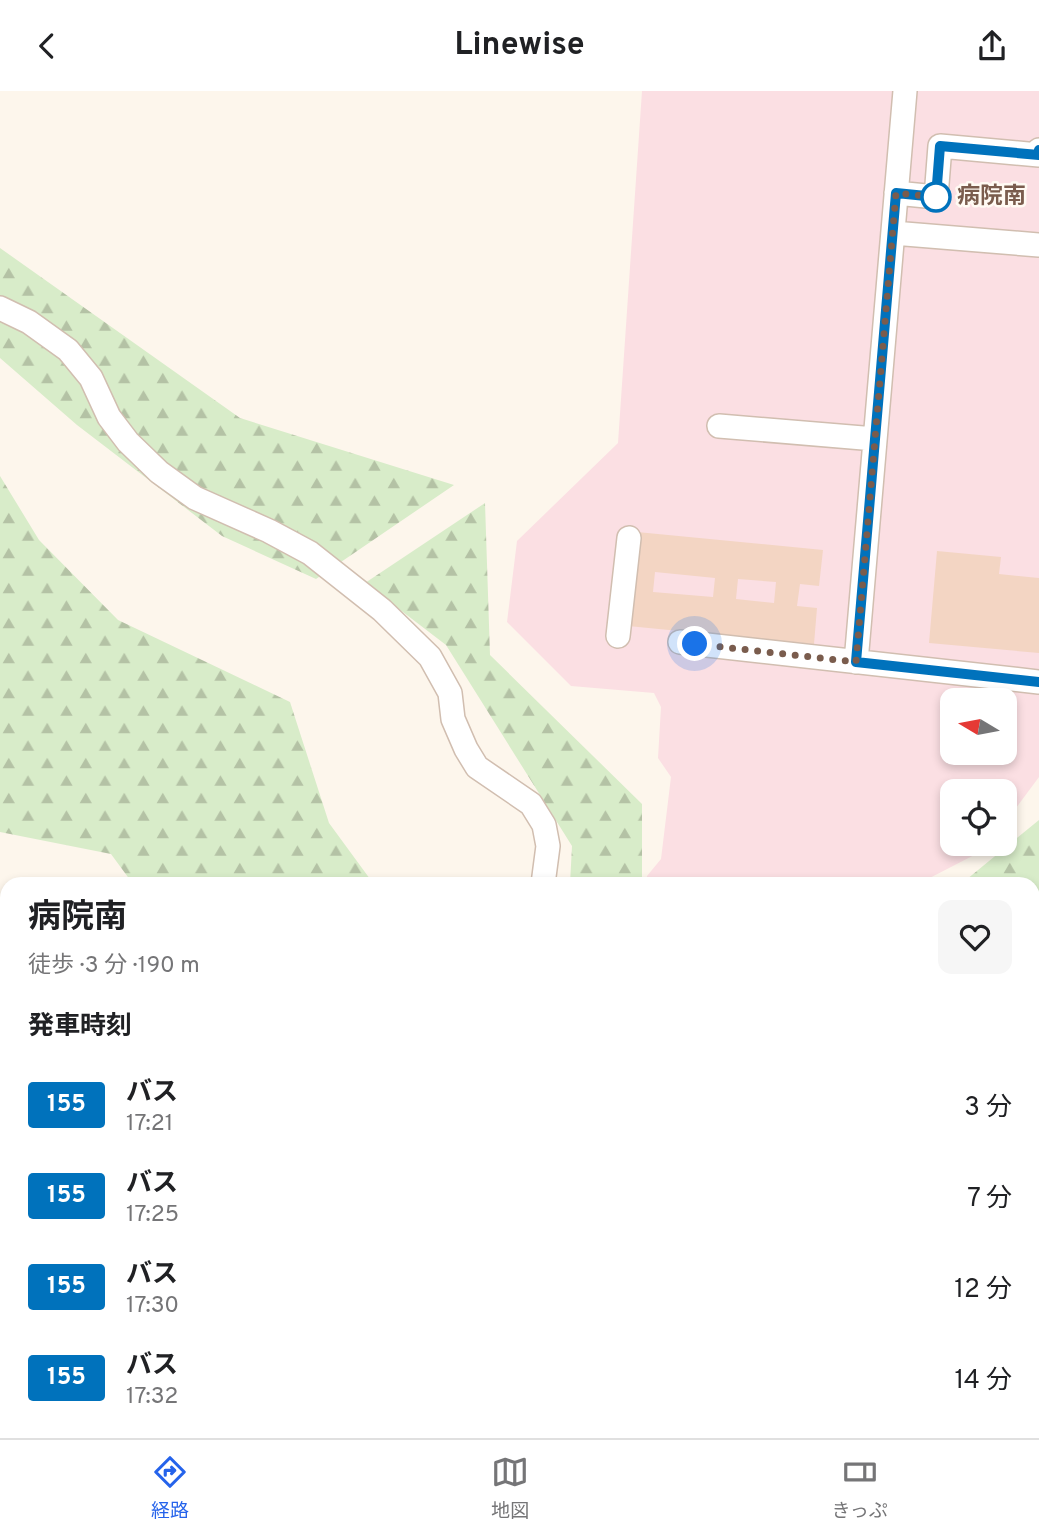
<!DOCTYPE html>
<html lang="ja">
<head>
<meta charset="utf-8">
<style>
  :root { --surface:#fff; --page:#f6f6f6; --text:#202124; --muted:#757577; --line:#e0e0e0; --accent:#2563eb }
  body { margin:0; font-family:Overpass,"Noto Sans JP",sans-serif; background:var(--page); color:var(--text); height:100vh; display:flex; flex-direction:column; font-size:26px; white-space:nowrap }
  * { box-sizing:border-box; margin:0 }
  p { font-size:23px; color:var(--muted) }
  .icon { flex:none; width:38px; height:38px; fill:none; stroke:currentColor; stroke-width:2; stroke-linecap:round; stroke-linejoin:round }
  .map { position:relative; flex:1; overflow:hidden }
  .side { position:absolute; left:0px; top:786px; width:1040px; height:562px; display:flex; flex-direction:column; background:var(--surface); border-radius:21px 21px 0 0; box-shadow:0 4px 10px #0003 }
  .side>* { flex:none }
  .badge { padding:0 14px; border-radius:5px; font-size:24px; line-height:46px }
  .needle { width:46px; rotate:280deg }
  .buttons { position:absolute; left:940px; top:597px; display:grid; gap:14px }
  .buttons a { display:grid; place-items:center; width:77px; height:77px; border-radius:14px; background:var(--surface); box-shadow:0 4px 10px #0003; font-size:35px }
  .you { position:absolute; width:35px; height:35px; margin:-18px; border:5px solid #fff; border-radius:50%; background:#1a73e8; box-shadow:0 0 0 10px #1a73e833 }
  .map>.badge { position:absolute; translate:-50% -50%; box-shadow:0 0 0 4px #fff }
  h2 { padding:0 28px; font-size:26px; line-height:63px }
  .round { display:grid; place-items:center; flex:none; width:74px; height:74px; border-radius:14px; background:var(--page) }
  .headline { display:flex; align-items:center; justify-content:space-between; height:119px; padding:0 28px }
  h1 { font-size:33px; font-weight:700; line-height:52px }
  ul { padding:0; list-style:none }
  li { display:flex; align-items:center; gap:21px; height:91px; padding:0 28px }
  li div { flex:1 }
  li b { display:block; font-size:26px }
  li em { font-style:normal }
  li .badge { min-width:77px; font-weight:700; text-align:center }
  header { display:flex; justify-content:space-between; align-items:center; height:91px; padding:0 28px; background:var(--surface); font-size:32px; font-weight:700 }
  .menu { display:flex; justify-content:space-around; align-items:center; height:98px; border-top:2px solid var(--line); background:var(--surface); font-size:19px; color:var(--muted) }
  .menu a { display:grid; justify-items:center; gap:4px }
  .menu .current { color:var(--accent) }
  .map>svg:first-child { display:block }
  .medical { fill:#fbdfe3; fill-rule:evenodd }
  .forest { fill:url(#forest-firs) }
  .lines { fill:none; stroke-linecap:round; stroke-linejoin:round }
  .river { stroke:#bfe3e8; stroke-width:42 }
  .building { fill:#f3d5c3; fill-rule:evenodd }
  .minor-casing { stroke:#d1beb0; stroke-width:26 }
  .path { stroke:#d9b8a5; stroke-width:4.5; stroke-dasharray:2 5; stroke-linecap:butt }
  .minor { stroke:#fff; stroke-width:23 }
  .line-casing { stroke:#fff; stroke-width:16 }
  .line { stroke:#0072bc; stroke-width:10 }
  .walk { stroke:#7a5c4d; stroke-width:7; stroke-dasharray:0 12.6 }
  .stop-dot { fill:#fff; stroke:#0072bc; stroke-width:3.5 }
  .labels { text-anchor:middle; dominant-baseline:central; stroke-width:5; stroke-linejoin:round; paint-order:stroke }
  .stop-label { font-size:23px; font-weight:bold; fill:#7a5c4d; stroke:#fffaf3; text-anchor:start }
</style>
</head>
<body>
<header><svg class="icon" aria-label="back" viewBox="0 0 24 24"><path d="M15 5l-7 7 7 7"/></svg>Linewise<svg class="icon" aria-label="share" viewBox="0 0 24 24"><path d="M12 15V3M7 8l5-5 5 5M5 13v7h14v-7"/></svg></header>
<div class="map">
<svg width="1039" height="1347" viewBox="0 0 1039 1347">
  <defs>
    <pattern id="forest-firs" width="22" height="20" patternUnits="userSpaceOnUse" patternTransform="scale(1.75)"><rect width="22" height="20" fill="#d8ecc9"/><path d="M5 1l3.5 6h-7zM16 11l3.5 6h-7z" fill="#b4c2a5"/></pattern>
  </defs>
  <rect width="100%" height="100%" fill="#fdf6ec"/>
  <path class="medical" d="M642 0H1039V686L1005 732 1004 700H952V752L989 753 984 759 918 793H646L647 785 661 768 671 686 658 667 661 616 654 602 571 595 507 531 517 450 618 352ZM952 609H1004V662H952Z"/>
  <path class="forest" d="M0 157 240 327 454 394 316 488 222 445 77 334 0 267Z
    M0 385 39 449 118 529 290 611 329 732 370 788 371 793H133L111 763 0 741Z
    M485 412 490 564 642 713V793H570L572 755 446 554 365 492Z
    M1039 729V944L1033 946 1032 793H961Z
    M0 1102 7 1108V1340L366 1341 357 1347H0Z"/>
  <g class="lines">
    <path class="river" d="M1032 1147 1039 1142
      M780 1347 788 1340"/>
  </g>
  <path class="building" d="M637 441 823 459 819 495 800 493 797 515 817 517 814 553 628 535ZM655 481 715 487 713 506 653 501ZM738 488 776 491 774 512 736 508Z
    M937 460 1001 466 999 483 1039 487V562L929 552Z"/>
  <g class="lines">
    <defs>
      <path id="minor" d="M896 102 936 106 940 55 1039 64V59
        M893 142 1039 154
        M0 217 29 231 68 259 91 287 109 326 128 351 159 381 195 407 269 440 310 462 382 519 430 566 450 602 453 628 466 658 477 676 531 713 544 734 548 755 543 793
        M719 335 875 348
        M618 545 629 447
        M680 551 1039 591
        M856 571 905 0
        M1032 986 1039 982
        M601 1340 606 1347
        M462 1347 473 1340"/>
    </defs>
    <use href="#minor" class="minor-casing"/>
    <path class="path" d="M1032 892 1039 889
      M1032 1093 1039 1088
      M1032 1288 1039 1299
      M710 1347 718 1340
      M841 1347 849 1340"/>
    <use href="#minor" class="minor"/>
  </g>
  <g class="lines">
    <defs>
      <path id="line" d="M1039 59V64L940 55 936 106 896 102 856 571 1039 591"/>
    </defs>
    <use href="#line" class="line-casing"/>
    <use href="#line" class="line"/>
    <path class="walk" d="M695 553 856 571 896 102 936 106"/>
  </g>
  <circle class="stop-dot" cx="936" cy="106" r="14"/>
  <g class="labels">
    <g class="stop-label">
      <text x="957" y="106">病院南</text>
    </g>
  </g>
</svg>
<div class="buttons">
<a><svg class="needle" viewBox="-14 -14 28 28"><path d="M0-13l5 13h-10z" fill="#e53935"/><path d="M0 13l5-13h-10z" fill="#757577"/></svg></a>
<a><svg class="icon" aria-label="locate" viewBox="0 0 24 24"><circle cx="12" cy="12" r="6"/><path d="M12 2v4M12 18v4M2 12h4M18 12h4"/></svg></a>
</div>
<div class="you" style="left:695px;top:553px"></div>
<section class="side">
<div class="headline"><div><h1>病院南</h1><p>徒歩 · 3 分 · 190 m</p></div><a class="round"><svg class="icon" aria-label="heart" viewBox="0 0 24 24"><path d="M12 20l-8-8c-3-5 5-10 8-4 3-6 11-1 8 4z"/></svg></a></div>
<h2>発車時刻</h2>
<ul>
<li><span class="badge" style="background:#0072bc;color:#fff">155</span><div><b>バス</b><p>17:21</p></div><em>3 分</em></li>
<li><span class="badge" style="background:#0072bc;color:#fff">155</span><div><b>バス</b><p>17:25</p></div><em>7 分</em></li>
<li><span class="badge" style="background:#0072bc;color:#fff">155</span><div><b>バス</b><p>17:30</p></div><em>12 分</em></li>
<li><span class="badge" style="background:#0072bc;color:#fff">155</span><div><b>バス</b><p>17:32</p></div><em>14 分</em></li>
</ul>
</section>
</div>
<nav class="menu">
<a class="current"><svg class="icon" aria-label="directions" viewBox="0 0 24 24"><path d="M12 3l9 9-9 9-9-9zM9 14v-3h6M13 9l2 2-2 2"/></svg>経路</a>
<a><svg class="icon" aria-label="map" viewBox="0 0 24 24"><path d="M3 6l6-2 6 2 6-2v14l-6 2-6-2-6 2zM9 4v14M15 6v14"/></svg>地図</a>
<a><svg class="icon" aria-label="tickets" viewBox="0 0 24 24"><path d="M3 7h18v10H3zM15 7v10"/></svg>きっぷ</a>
</nav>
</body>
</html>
